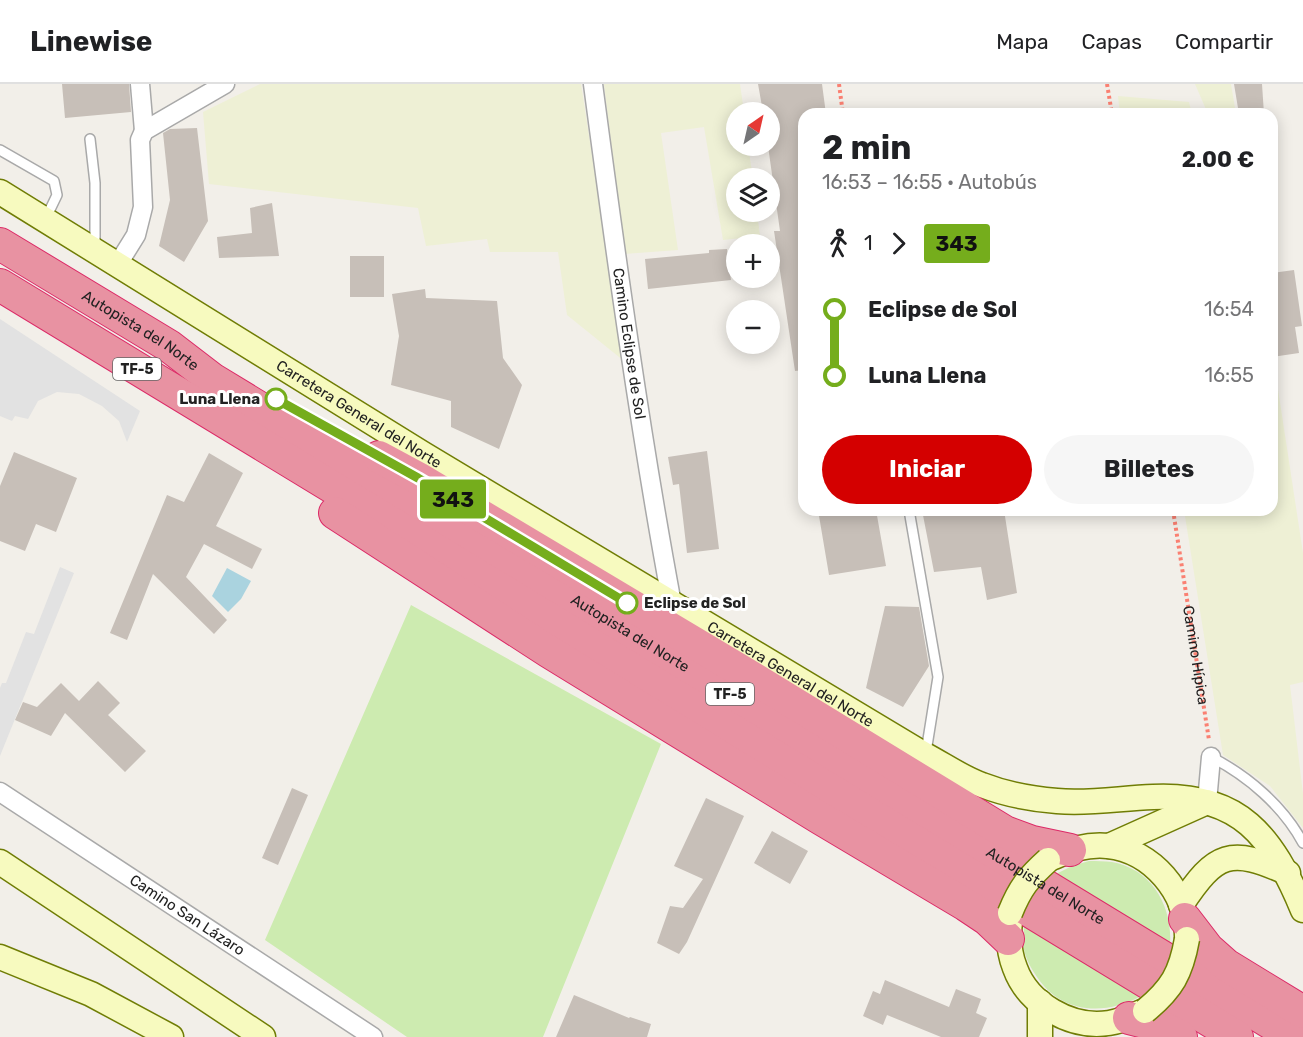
<!DOCTYPE html>
<html lang="es">
<head>
<meta charset="utf-8">
<style>
  :root { --surface:#fff; --page:#f6f6f6; --text:#202124; --muted:#757577; --line:#e0e0e0; --accent:#d40000 }
  body { margin:0; font-family:Rubik,sans-serif; background:var(--page); color:var(--text); height:100vh; display:flex; flex-direction:column; font-size:22px; white-space:nowrap }
  * { box-sizing:border-box; margin:0 }
  p { font-size:20px; color:var(--muted) }
  .icon { flex:none; width:33px; height:33px; fill:none; stroke:currentColor; stroke-width:2; stroke-linecap:round; stroke-linejoin:round }
  .map { position:relative; flex:1; overflow:hidden }
  .panel { position:absolute; left:798px; top:24px; width:480px; height:408px; display:flex; flex-direction:column; background:var(--surface); border-radius:18px; box-shadow:0 3px 15px #0003 }
  .panel>* { flex:none }
  .badge { padding:0 12px; border-radius:4px; font-size:21px; line-height:39px }
  .needle { width:39px; rotate:34deg }
  .tools { position:absolute; left:726px; top:18px; display:grid; gap:12px }
  .tools a { display:grid; place-items:center; width:54px; height:54px; border-radius:50%; background:var(--surface); box-shadow:0 3px 15px #0003; font-size:30px }
  .map>.badge { position:absolute; translate:-50% -50%; box-shadow:0 0 0 3px #fff }
  .legs { display:flex; align-items:center; gap:9px; height:66px; padding:0 24px; font-size:20px }
  .legs p { margin-inline-start:auto }
  .overview { display:flex; align-items:center; justify-content:space-between; height:102px; padding:0 24px }
  h1 { font-size:33px; font-weight:700; line-height:45px }
  .primary-button { display:flex; gap:12px; margin-top:auto; padding:12px 24px }
  .primary-button a { flex:1; height:69px; border-radius:36px; background:var(--accent); color:#fff; font-size:24px; font-weight:700; line-height:69px; text-align:center }
  .primary-button a+a { background:var(--page); color:var(--text) }
  ul { padding:0 24px; list-style:none }
  li { display:flex; align-items:center; gap:21px; height:66px; font-size:22px }
  li i { display:grid; place-items:center; width:9px; height:100%; margin:0 8px; background:currentColor }
  li i::after { content:''; width:15px; height:15px; margin:-8px; border:4px solid; border-radius:50%; background:var(--surface) }
  li p { margin-inline-start:auto }
  li:first-child i { background:linear-gradient(#0000 50%,currentColor 0) }
  li:last-child i { background:linear-gradient(currentColor 50%,#0000 0) }
  header { display:flex; align-items:center; gap:36px; box-sizing:border-box; height:84px; padding:0 30px; background:var(--surface); border-bottom:2px solid var(--line) }
  header strong { font-size:28px }
  nav { display:flex; gap:33px; margin-inline-start:auto; font-size:21px }
  .map>svg:first-child { display:block }
  .farmland { fill:#eef0d5 }
  .grass { fill:#cdebb0 }
  .parking { fill:#e2e2e2 }
  .water { fill:#aad3df }
  .building { fill:#c7bfb8 }
  .lines { fill:none; stroke-linecap:round; stroke-linejoin:round }
  .lane-casing { stroke:#a9a9a9; stroke-width:12 }
  .street-casing { stroke:#a9a9a9; stroke-width:21 }
  .secondary-casing { stroke:#707d05; stroke-width:27 }
  .highway-casing { stroke:#dc2a67; stroke-width:34 }
  .path { stroke:#fa8072; stroke-width:4; stroke-dasharray:3 3; stroke-linecap:butt }
  .lane { stroke:#fff; stroke-width:9 }
  .street { stroke:#fff; stroke-width:18 }
  .secondary { stroke:#f7fabf; stroke-width:24 }
  .highway { stroke:#e892a2; stroke-width:32 }
  .secondary-bridge-casing { stroke:#707d05; stroke-width:27; stroke-linecap:butt }
  .secondary-bridge { stroke:#f7fabf; stroke-width:24 }
  .line-1-casing { stroke:#fff; stroke-width:14 }
  .line-1 { stroke:#75ad1c; stroke-width:9 }
  .stop-1-dot { fill:#fff; stroke:#75ad1c; stroke-width:3 }
  .labels { text-anchor:middle; dominant-baseline:central; stroke-width:6; stroke-linejoin:round; paint-order:stroke }
  .shield { fill:#fff; stroke:#646464; stroke-width:1.5 }
  .shield-label { font-size:14px; font-weight:bold; fill:#222 }
  .street-label { font-size:15px; fill:#222; stroke:#fff }
  .stop-label { font-size:15px; font-weight:bold; fill:#222; stroke:#fff; text-anchor:end }
</style>
</head>
<body>
<header>
<strong>Linewise</strong>
<nav><a>Mapa</a><a>Capas</a><a>Compartir</a></nav>
</header>
<div class="map">
<svg width="1303" height="953" viewBox="0 0 1303 953">
  <rect width="100%" height="100%" fill="#f2efe9"/>
  <path class="farmland" d="M260 0H581L624 277 567 231 558 168H490L487 155 426 162 418 124 209 100 203 28Z
    M604 0H740L744 28H736V62H748L753 94H736V128H757L760 152 723 156 704 43 661 49 678 166 624 170Z
    M1195 0H1231L1236 30H1208Z
    M1118 12 1189 18 1192 30H1120Z
    M1272 266 1303 469V598L1290 601 1303 710V744L1270 702 1223 671 1184 426H1272Z"/>
  <path class="grass" d="M411 521 661 660 543 953H407L265 856Z
    M1089 777C1096 777 1105 777 1112 778 1152 785 1173 823 1170 861L1054 791 1072 782Z
    M1024 841 1141 912C1103 933 1059 929 1035 890 1029 881 1024 870 1023 860 1023 854 1024 847 1024 841Z"/>
  <path class="parking" d="M0 235 140 327 127 358 119 337 102 322 79 310 57 308 38 317 28 335 15 332 12 337 0 332Z
    M60 483 74 489 0 672V604L2 599H6L26 548 34 550Z"/>
  <path class="water" d="M227 484 251 497 241 515 228 528 212 512Z"/>
  <path class="building" d="M62 0H129L131 28 65 34Z
    M758 0H822L826 30H804V286L795 287 774 147H780L768 62H770V28H763Z
    M1234 0H1262L1264 30H1239Z
    M197 44 208 137 184 178 159 162 170 116 163 49 170 45Z
    M272 119 279 172 219 174 217 153 252 149 250 124Z
    M727 165 731 196 648 205 645 175 709 169V166Z
    M350 172H384V213H350Z
    M1294 186 1302 242 1295 243 1299 269 1272 273V189Z
    M425 205 426 214 497 217 503 274 522 301 499 365 451 343V317L391 301 399 252 392 210Z
    M707 367 719 465 687 469 679 400 673 401 668 373Z
    M14 368 77 394 56 448 36 440 25 467 0 457V402Z
    M209 369 243 389 216 442 262 465 252 485 204 460 186 493 227 536 214 550 153 490 127 556 110 549 167 411 184 418Z
    M818 426H876L886 482 829 491Z
    M922 426H1004L1017 509 987 516 981 483 934 488Z
    M885 522 919 523 929 582 903 623 866 604Z
    M98 597 120 619 108 631 146 667 125 688 65 629 51 652 15 636 23 618 37 623 61 599 79 617Z
    M292 704 308 711 278 781 262 774Z
    M706 714 744 732 687 858 679 870 657 859 670 822 683 824 703 795 674 782Z
    M772 747 808 767 790 800 754 779Z
    M885 896 949 923 956 905 981 915 976 929 987 934 979 953H941L887 931 883 941 863 932 873 907 880 910Z
    M574 911 629 934 630 933 651 940 647 953H556Z"/>
  <g class="lines">
    <defs>
      <path id="lane" d="M90 55 95 99V163
        M0 66 54 97 57 111 45 136
        M909 426 938 593 926 668
        M1211 673C1248 692 1283 722 1303 759"/>
      <g id="street">
        <path d="M140 0 144 47"/>
        <path id="s2" d="M593 0C616 174 640 348 672 520"/>
        <path d="M118 180 136 151 143 123 140 56 144 47 225 0"/>
        <path id="s3" d="M0 708 373 953"/>
        <path d="M1207 718 1211 673"/>
      </g>
      <g id="secondary">
        <path id="s4" d="M0 108 423 370 925 671C944 681 962 694 982 701 1005 710 1032 715 1057 717 1090 720 1121 714 1153 713 1240 709 1272 752 1303 826"/>
        <path d="M1109 762 1207 718"/>
        <path d="M1054 773C1071 765 1089 760 1108 762 1152 767 1187 808 1187 852"/>
        <path d="M0 778 263 953"/>
        <path d="M1181 821C1216 768 1230 763 1288 789"/>
        <path d="M1010 838C1008 853 1009 869 1015 884 1028 920 1071 945 1109 939 1122 937 1133 932 1144 927"/>
        <path d="M0 873 91 910 171 953"/>
        <path d="M1040 918V953"/>
      </g>
      <g id="highway">
        <path id="s5" d="M0 160 169 262 212 295 1294 953"/>
        <path d="M0 201 1237 953"/>
        <path d="M379 373 418 394 743 588 1005 748 1032 758 1070 766"/>
        <path d="M335 429 548 567 820 734 966 821 987 835 1008 855"/>
        <path d="M1185 835 1208 865 1226 881 1303 928"/>
        <path d="M1129 934 1160 942 1181 953"/>
      </g>
    </defs>
    <use href="#lane" class="lane-casing"/>
    <use href="#street" class="street-casing"/>
    <use href="#secondary" class="secondary-casing"/>
    <use href="#highway" class="highway-casing"/>
    <g class="path">
      <path d="M839 0 843 30"/>
      <path d="M1107 0 1112 30"/>
      <path id="s1" d="M1173 426 1209 656"/>
    </g>
    <use href="#lane" class="lane"/>
    <use href="#street" class="street"/>
    <use href="#secondary" class="secondary"/>
    <use href="#highway" class="highway"/>
    <defs>
      <path id="secondary-bridge" d="M1010 829C1020 804 1028 794 1048 776
        M1145 927C1172 905 1181 889 1187 855"/>
    </defs>
    <use href="#secondary-bridge" class="secondary-bridge-casing"/>
    <use href="#secondary-bridge" class="secondary-bridge"/>
  </g>
  <g class="lines">
    <defs>
      <path id="line-1" d="M276 315 418 394 627 519"/>
    </defs>
    <use href="#line-1" class="line-1-casing"/>
    <use href="#line-1" class="line-1"/>
  </g>
  <g class="stop-1-dot">
    <circle cx="276" cy="315" r="10"/>
    <circle cx="627" cy="519" r="10"/>
  </g>
  <g class="labels">
    <g class="shield">
      <rect x="113" y="274" width="48" height="22" rx="4.5"/>
      <rect x="706" y="599" width="48" height="22" rx="4.5"/>
    </g>
    <g class="shield-label">
      <text x="137" y="285">TF-5</text>
      <text x="730" y="610">TF-5</text>
    </g>
    <g class="street-label">
      <text stroke="none"><textPath href="#s5" startOffset="165">Autopista del Norte</textPath></text>
      <text stroke="none"><textPath href="#s2" startOffset="262">Camino Eclipse de Sol</textPath></text>
      <text stroke="none"><textPath href="#s4" startOffset="422">Carretera General del Norte</textPath></text>
      <text stroke="none"><textPath href="#s5" startOffset="741">Autopista del Norte</textPath></text>
      <text stroke="none"><textPath href="#s1" startOffset="147">Camino Hípica</textPath></text>
      <text stroke="none"><textPath href="#s4" startOffset="926">Carretera General del Norte</textPath></text>
      <text stroke="none"><textPath href="#s5" startOffset="1227">Autopista del Norte</textPath></text>
      <text stroke="none"><textPath href="#s3" startOffset="224">Camino San Lázaro</textPath></text>
    </g>
    <g class="stop-label">
      <text x="260" y="315">Luna Llena</text>
      <text x="644" y="519" text-anchor="start">Eclipse de Sol</text>
    </g>
  </g>
</svg>
<div class="tools">
<a><svg class="needle" viewBox="-14 -14 28 28"><path d="M0-13l5 13h-10z" fill="#e53935"/><path d="M0 13l5-13h-10z" fill="#757577"/></svg></a>
<a><svg class="icon" aria-label="layers" viewBox="0 0 24 24"><path d="M12 4l9 5-9 5-9-5zM3 14l9 5 9-5"/></svg></a>
<a>+</a>
<a>−</a>
</div>
<b class="badge" style="left:453px;top:415px;background:#75ad1c;color:#111">343</b>
<section class="panel">
<div class="overview"><div><h1>2 min</h1><p>16:53 – 16:55 · Autobús</p></div><b>2.00 €</b></div>
<div class="legs"><svg class="icon" aria-label="walk" viewBox="0 0 24 24"><circle cx="13" cy="4" r="2"/><path d="M13 8l-2 6 4 7M11 14l-3 7M7 12l3-4h3l4 4"/></svg>1<svg class="icon" aria-label="forward" viewBox="0 0 24 24"><path d="M9 5l7 7-7 7"/></svg><b class="badge" style="background:#75ad1c;color:#111">343</b></div>
<ul>
<li><i style="color:#75ad1c"></i><b>Eclipse de Sol</b><p>16:54</p></li>
<li><i style="color:#75ad1c"></i><b>Luna Llena</b><p>16:55</p></li>
</ul>
<div class="primary-button"><a>Iniciar</a><a>Billetes</a></div>
</section>
</div>
</body>
</html>
